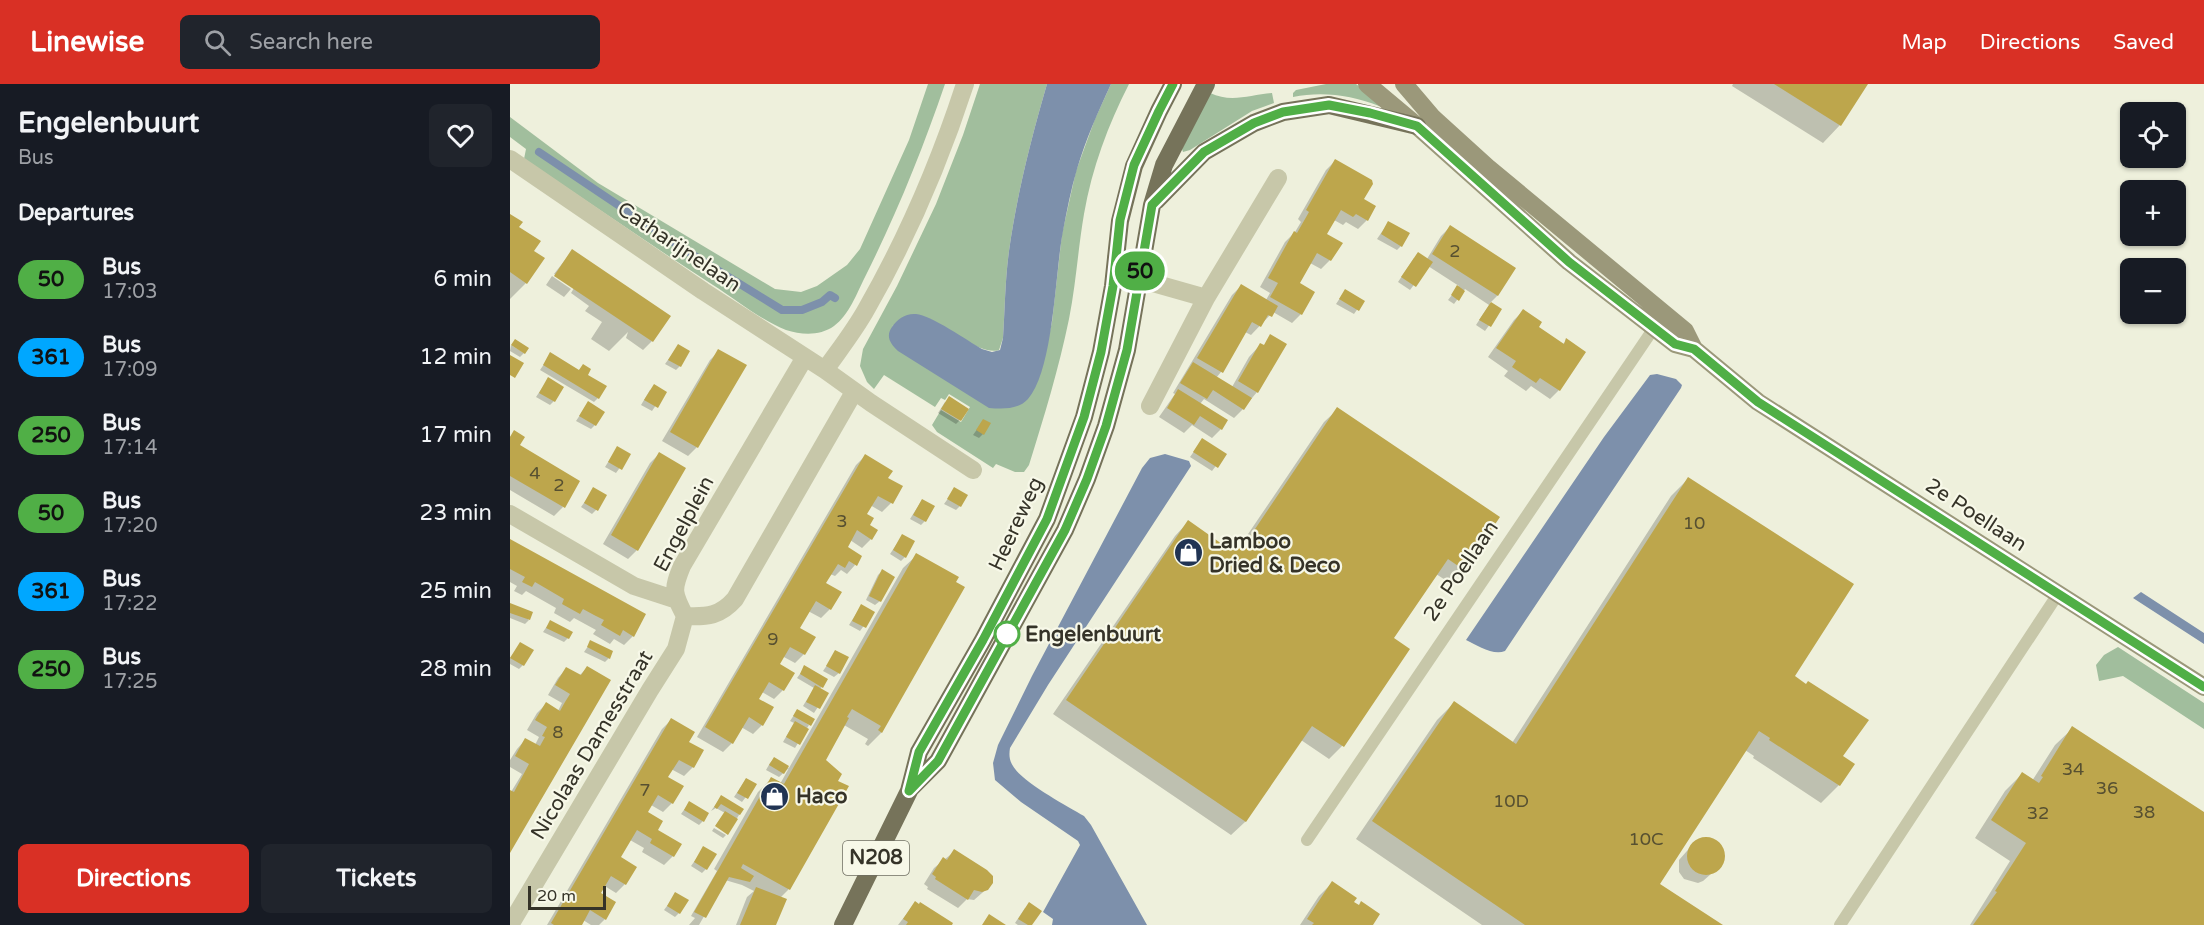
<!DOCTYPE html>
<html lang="en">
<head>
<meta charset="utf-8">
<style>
  :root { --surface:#171b24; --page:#20242c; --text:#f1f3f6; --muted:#9ea1a6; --accent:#d93025 }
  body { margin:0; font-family:"Varela Round",sans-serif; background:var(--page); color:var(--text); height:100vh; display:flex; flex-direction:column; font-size:22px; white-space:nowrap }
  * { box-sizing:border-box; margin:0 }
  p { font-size:20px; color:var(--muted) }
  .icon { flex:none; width:33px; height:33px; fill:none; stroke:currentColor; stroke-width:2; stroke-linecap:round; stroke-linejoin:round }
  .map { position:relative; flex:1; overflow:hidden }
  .panel { display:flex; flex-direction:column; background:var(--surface); width:510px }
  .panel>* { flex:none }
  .badge { padding:0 12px; border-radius:20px; font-size:21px; line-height:39px }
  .controls { position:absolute; left:1610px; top:18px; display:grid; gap:12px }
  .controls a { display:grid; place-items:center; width:66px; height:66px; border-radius:9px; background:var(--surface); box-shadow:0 2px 4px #0004; font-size:30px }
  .scale { position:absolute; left:18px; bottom:15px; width:78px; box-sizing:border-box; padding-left:6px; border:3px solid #353328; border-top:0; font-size:16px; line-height:21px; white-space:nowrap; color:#353328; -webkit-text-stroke:4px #f7f8e8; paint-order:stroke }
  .map>.badge { position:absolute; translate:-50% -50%; box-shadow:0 0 0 3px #fff }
  h2 { padding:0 18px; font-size:22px; line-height:54px }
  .round { display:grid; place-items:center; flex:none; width:63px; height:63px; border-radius:9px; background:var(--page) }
  .summary { display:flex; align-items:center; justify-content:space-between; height:102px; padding:0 18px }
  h1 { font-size:28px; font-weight:700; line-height:45px }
  .action { display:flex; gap:12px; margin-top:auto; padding:12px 18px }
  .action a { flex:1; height:69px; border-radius:9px; background:var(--accent); color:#fff; font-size:24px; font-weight:700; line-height:69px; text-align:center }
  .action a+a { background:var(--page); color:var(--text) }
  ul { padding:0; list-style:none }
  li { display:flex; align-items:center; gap:18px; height:78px; padding:0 18px }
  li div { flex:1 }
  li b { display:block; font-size:22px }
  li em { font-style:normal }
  li .badge { min-width:66px; font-weight:700; text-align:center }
  header { display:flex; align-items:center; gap:36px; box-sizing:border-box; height:84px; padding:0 30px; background:var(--accent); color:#fff }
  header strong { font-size:28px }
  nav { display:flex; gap:33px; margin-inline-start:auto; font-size:21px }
  .search { width:420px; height:54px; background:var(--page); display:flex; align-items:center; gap:15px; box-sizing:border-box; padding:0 21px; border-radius:9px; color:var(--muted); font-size:22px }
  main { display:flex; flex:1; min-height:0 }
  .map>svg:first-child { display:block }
  .green { fill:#a1be9d }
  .water { fill:#7d90ab }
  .shadow { fill:#0003 }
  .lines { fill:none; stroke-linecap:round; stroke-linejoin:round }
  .stream { stroke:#7d90ab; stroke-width:8 }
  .building { fill:#bda64c }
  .lane { stroke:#c7c7a9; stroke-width:12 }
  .street { stroke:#c7c7a9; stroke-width:18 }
  .secondary { stroke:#9b987a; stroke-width:18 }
  .primary { stroke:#76735a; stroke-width:18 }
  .line-casing { stroke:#fff; stroke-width:14 }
  .line { stroke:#50af46; stroke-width:9 }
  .stop-dot { fill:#fff; stroke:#50af46; stroke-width:3 }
  .labels { text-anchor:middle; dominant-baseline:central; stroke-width:4.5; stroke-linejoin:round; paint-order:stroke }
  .number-label { font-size:18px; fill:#575031 }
  .shield { fill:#f7f8e8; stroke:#6f6e62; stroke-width:1.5 }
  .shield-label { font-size:20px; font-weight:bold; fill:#353328 }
  .street-label { font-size:21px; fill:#353328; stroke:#f7f8e8 }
  .poi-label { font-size:21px; font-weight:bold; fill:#353328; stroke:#f7f8e8; text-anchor:start }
  .stop-label { font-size:21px; font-weight:bold; fill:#353328; stroke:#f7f8e8; text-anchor:start }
</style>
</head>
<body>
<header>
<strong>Linewise</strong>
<div class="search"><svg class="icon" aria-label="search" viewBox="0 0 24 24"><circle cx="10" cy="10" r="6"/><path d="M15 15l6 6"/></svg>Search here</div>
<nav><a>Map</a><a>Directions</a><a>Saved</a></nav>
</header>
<main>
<section class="panel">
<div class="summary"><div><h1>Engelenbuurt</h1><p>Bus</p></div><a class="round"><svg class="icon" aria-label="heart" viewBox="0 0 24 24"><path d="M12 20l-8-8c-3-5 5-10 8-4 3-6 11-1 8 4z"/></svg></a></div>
<h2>Departures</h2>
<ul>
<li><span class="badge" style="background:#50af46;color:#111">50</span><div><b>Bus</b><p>17:03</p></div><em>6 min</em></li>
<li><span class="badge" style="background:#00a7ff;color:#111">361</span><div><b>Bus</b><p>17:09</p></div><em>12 min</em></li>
<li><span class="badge" style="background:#50af46;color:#111">250</span><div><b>Bus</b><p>17:14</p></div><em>17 min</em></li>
<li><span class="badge" style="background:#50af46;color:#111">50</span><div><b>Bus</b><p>17:20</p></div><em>23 min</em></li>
<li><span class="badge" style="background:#00a7ff;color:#111">361</span><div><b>Bus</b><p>17:22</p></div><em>25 min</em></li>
<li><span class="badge" style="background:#50af46;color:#111">250</span><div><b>Bus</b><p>17:25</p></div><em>28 min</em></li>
</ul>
<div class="action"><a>Directions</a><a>Tickets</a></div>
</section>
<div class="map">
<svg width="1694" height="841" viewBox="0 0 1694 841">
  <rect width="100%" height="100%" fill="#eef0dc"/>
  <path class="green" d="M418 0H435C412 67 387 129 355 193 347 209 339 231 324 242 310 252 292 251 276 246 252 237 225 215 203 201 139 160 77 117 14 75L16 65 0 53V33L88 99 265 205 291 208 307 202 337 181 350 165 399 56Z
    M470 0H537C521 55 507 110 499 167 495 196 495 225 493 254L489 266C472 272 436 244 420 235L382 242 531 286 542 238 552 150 566 87 585 35 601 0H619C598 41 582 84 574 130 568 165 566 200 559 235 549 284 534 333 519 381L514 388H505L486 380 483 384 427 348 422 341 431 326 451 338 460 323 439 310 435 316 431 314 425 323 374 291 364 305 357 298 350 282 353 265 387 202 426 120 453 51Z
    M816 0H846L870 19 869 22C841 11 812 7 783 13V9L786 6Z
    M700 9C721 19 739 11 762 9L764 19 742 27 680 66 673 68 672 65Z
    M1608 563 1694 619V645L1613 592 1589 597 1586 581 1594 571Z"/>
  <path class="water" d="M537 0H601C588 28 576 55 567 85 561 105 557 126 553 147 545 188 544 285 518 315 508 326 492 325 479 324L388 267C381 260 375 253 382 243 387 235 396 229 406 230 421 231 458 257 472 265L482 268 490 266 493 254C495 225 495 196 499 167 507 110 521 55 537 0Z
    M1147 290 1166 295 1172 301 1171 304 995 567C983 572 967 561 956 556L1094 353 1140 291Z
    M655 370 679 377 681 382 538 601 500 664C499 670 499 676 503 682 512 698 557 722 574 732L581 741 637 841H542L543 835 533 828 570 761 568 757 511 718 485 696 483 679 488 661 522 592 632 384 640 374Z
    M1631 508 1694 549V560L1623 514Z"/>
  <path class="shadow" d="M1223 0H1356L1330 41 1313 59 1222 2Z
    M825 77 852 116 857 136 848 145 836 138 833 141 824 136 815 151 820 176 811 185 800 179 788 200 791 230 782 239 763 228 741 251 735 248 711 288 706 294 722 303 739 273 750 261 753 263 761 252 747 308 733 325 724 334 694 315 690 320 711 345 702 354 682 341 674 349 649 333 665 310 663 309 722 211 731 202 756 216 760 209 750 203 775 158 785 148 791 138 788 135 816 86Z
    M0 132 22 168 16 199 0 215Z
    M878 139 891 162 887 166 867 155Z
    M940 143 1004 184 987 212 980 219 990 226 975 247 966 241 979 221 955 205 944 220 938 216 949 202 918 182 900 206 888 198 904 174 917 175 931 152Z
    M62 167 142 257 133 266 116 254 118 248 99 267 81 255 92 238 75 227 79 222 61 209 64 204 63 202 44 190Z
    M42 192 61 205 54 213 36 201Z
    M832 211 853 217 844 230 826 220Z
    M1013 227 1027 243 1052 261 1057 256 1049 306 1040 315 1021 302 1016 307 994 292 998 287 978 273 1004 236Z
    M1 261 14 269 10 273 0 267Z
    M168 262 170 282 166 286 155 280Z
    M209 267 187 363 178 372 152 357 200 276Z
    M41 270 68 287 73 282 76 292 88 314 84 318 30 286Z
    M38 295 44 317 40 321 26 313Z
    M140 306 155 308 142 327 131 321Z
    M435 318 450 336 446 340 428 329Z
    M78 319 85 341 81 345 66 337Z
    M828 325 953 485 940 499 926 490 882 554 898 566 832 662 819 675 791 656 735 738 721 751 543 630 665 452 678 438 712 462 734 456 814 338Z
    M473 337V350L469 354 463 351Z
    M4 348 8 362 53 423 44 432 0 406V353Z
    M692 356 715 370 702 387 680 373Z
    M107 364 119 371 106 389 95 383Z
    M149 370 127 466 118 475 93 460 140 379Z
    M355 372 376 394 391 403 381 419 372 428 360 421 355 430 361 455 352 464 340 456 336 464 345 481 337 490 331 486 325 492 320 490 314 499 320 525 311 534 298 527 288 545 304 554 294 570 285 579 272 572 268 581 273 606 264 615 252 608 247 615 252 641 243 650 231 643 222 659 213 668 187 653 346 381Z
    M1178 395 1283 592 1331 673 1342 680 1329 701 1311 719 1243 674 1244 672 1235 666 1148 801 1210 841H972L846 755 927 636 944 619 1002 659 1161 412Z
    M84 405 86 426 82 430 71 423Z
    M445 405 450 422 446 426 434 420Z
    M412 416 415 437 411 441 400 435Z
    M392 452 395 473 391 477 380 470Z
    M0 457 123 552 114 561 104 555 100 560 83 550 86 546 64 534 60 538 44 529 46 524 16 507 12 511 4 507 7 502 0 498Z
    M407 471 453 504 371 649 358 662 355 660 358 655 334 641 314 676 326 698 337 703 278 806 270 814 264 841H226L237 813 244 807 232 801 215 796 189 841H179L185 834 181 832 207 787 204 785 248 708 261 695 270 700 279 684 269 693 256 686 260 679 264 675 279 684 393 484Z
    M372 487 370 517 365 521 356 516 368 491Z
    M0 521 19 536 15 540 0 534Z
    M351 522 363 529 350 547 339 541Z
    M40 538 58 554 54 558 33 548Z
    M81 558 99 574 95 578 74 568Z
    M10 560 13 581 9 585 0 580V574Z
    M326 568 329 589 324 593 313 587Z
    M295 583 312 603 309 605 317 609 304 629 293 622 304 604 287 594Z
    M77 584 0 766V707L1 708 12 690 0 683V676L7 665 15 656 25 661 29 653 17 646 27 629 36 620 48 627 52 619 38 611 48 594 56 585 69 592Z
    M284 631 299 641 285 664 273 658 284 639 280 637Z
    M161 636 177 658 192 667 183 683 174 692 161 685 156 694 162 719 153 728 141 721 136 729 163 772 154 781 132 768 134 764 120 756 109 774 115 800 106 809 93 801 88 809 95 835 89 841H81L73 836 70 841H37L152 645Z
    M1563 644 1694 729V841H1460L1500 777 1465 754 1495 707 1512 690 1522 697 1545 661Z
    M236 695 245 701 232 718 224 713Z
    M211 713 232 726 218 749 206 741 215 729 206 724 201 727Z
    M179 719 193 737 189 741 171 730Z
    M204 744 216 751 213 754 202 747Z
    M1195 754 1206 758 1213 768 1210 782 1193 797 1188 799 1174 795 1169 788V776L1184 759Z
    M194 764 196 785 192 789 181 782Z
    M445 767 480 802 464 816 457 815 448 824 417 805 418 803 414 800 424 784Z
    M822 799 842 818 861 841H790L809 812Z
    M166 810 169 829 165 833 154 826Z
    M405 819 440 841H388Z
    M515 824 520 841H508L505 839Z"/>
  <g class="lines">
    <path class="stream" d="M29 68 175 166 272 226H292L312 218 320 211 325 214"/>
  </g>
  <path class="building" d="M1264 0H1358L1331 42Z
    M825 75 862 96 863 100 854 115 866 122 858 137 846 130 843 133 831 126 817 150 833 159 821 177 807 169 790 199 805 208 792 231 760 213 768 199 758 194 784 147 787 149 799 128 796 126Z
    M0 130 13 138 9 143 31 157 24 167 35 174 17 200 0 188Z
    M878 137 900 149 892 163 871 150Z
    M940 141 1006 184 988 212 922 170Z
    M62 165 161 232 143 258 44 192Z
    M908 168 923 178 906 203 891 193Z
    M731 200 768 222 762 233 758 231 751 243 742 238 713 289 687 274Z
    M947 201 955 207 949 217 941 211Z
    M835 205 855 217 849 227 829 215Z
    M981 218 992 225 981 243 969 236Z
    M1013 225 1032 238 1029 243 1054 260 1056 254 1076 268 1050 307 1030 294 1026 299 1002 283 1006 277 986 264Z
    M760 250 777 260 748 309 728 297 750 259 754 261Z
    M5 255 19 264 15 270 1 261Z
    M168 260 180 267 171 283 158 276Z
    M208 265 237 281 188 364 160 348Z
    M40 268 69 286 73 280 81 285 78 291 97 302 89 315 33 281Z
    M0 271 14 279 5 294 0 291Z
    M683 278 742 314 734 326 703 306 697 315 670 299Z
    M38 293 54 303 45 318 29 309Z
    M144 300 157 308 148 324 134 316Z
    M668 305 718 336 712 346 690 332 684 341 657 324Z
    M439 312 459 325 451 337 431 325Z
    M78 317 95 328 86 342 69 332Z
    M827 323 990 433 954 486 938 475 884 554 900 565 834 663 802 642 736 738 556 616 678 436 712 460 739 454Z
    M473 335 481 339 474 351 466 346Z
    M4 346 15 353 10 361 70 397 55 424 0 392V353Z
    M692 354 717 370 708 384 683 368Z
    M107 362 121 370 112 386 98 378Z
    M149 368 176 384 128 467 101 451Z
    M355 370 383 387 378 394 393 402 383 420 368 412 357 430 364 434 360 441 368 446 362 456 347 446 338 463 352 472 347 482 339 477 335 484 328 480 316 499 332 508 321 526 306 517 290 544 306 553 295 571 280 563 270 580 285 589 274 607 259 598 249 615 264 623 253 642 239 633 223 660 195 643Z
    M1178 393 1344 500 1285 592 1296 600 1298 597 1359 636 1333 672 1345 680 1330 702 1259 656 1260 654 1249 647 1150 800 1213 841H1015L862 737 944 617 1006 660Z
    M83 403 97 411 88 427 74 419Z
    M444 403 458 411 451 423 437 415Z
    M412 415 425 422 416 438 403 431Z
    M392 450 405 457 396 474 383 466Z
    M0 455 136 530 124 553 113 546 110 552 91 541 94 536 84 531 73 525 70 530 52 520 54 515 25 498 22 503 12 498 15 493 0 485Z
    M406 469 449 493 446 498 455 503 372 649 368 646 371 642 342 625 337 633 339 634 316 676 332 690 328 697 339 702 280 806 233 780 231 784 244 792 240 798 219 793 196 834 184 828 261 693 274 700Z
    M372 485 385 493 371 518 359 512Z
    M0 519 23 528 20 536 0 529Z
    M351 520 365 528 356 544 342 537Z
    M40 536 63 548 59 555 36 544Z
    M80 556 103 567 100 575 77 563Z
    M10 558 24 566 14 582 0 574Z
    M325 566 339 573 330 590 316 582Z
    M294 581 318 595 313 604 290 590Z
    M77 582 101 596 0 769V706L4 708 19 680 5 672 15 654 30 662 35 653 32 652 37 643 25 636 36 618 50 627 55 618 60 610 45 601 56 583 71 591Z
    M305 601 319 609 310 625 296 618Z
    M287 625 305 635 301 642 283 632Z
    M161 634 185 648 179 658 194 666 184 684 169 676 158 693 174 702 163 720 148 711 138 728 153 737 148 746 172 760 164 773 140 759 142 755 127 746 111 773 127 783 116 801 101 792 91 809 106 818 96 836 80 826 72 841H44L41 839Z
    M285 637 299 645 290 661 276 653Z
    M1562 642 1694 728V841H1463L1487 808 1485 807 1516 759 1481 736 1512 688 1529 699 1533 693 1531 692Z
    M264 673 279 682 274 690 259 681Z
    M236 694 247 700 238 715 227 709Z
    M211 711 234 725 230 731 211 720 207 725 204 723Z
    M179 717 199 729 194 738 174 726Z
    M215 727 228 735 218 751 205 742Z
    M1177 772a19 19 0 1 1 38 0a19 19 0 1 1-38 0Z
    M193 762 207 770 197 786 184 778Z
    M444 765 477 786 483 792V799L478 806 472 808 464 806 458 816 425 795 426 793 422 790 433 773 437 776Z
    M822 797 847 814 844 818 849 821 851 817 870 830 863 841H802L804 839 797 835Z
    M246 803 277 815 266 841H230Z
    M165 808 179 816 170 830 157 822Z
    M405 817 409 820 410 818 443 839 442 841H396L398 838 393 835Z
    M519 818 532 827 522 841H518L508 835Z
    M479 830 496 841H472Z"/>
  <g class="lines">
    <path class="lane" d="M797 756 1148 238
      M1330 841 1548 510"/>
    <path class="street" d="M0 75 193 207 315 286 361 319 463 386
      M606 174 617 187 629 195 696 214
      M315 286C329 266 345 246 357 224 397 154 430 77 455 0
      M640 322 696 214 768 94
      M0 430 124 502 167 516
      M175 532C163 509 162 506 172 482L295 273
      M175 532C198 533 210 532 225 515L344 308
      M0 841 140 606 166 565 175 532"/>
    <path class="secondary" d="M857 0 907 42 1059 178 1165 260 1184 265 1248 318 1694 603
      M894 0 923 34 977 83 1175 247 1184 265"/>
    <path class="primary" d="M646 117 694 68 744 39 773 28 819 21 907 42
      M400 705 428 677 555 446 577 395 596 342 617 266 642 121 654 81 696 0
      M333 841 399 707 409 668 473 556 537 435 574 333 591 268 603 202 610 137 624 82 649 27 663 0"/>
  </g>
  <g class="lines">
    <defs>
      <path id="line" d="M663 0 649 27 624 81 610 136 603 202 591 268 574 333 537 435 473 556 409 668 399 707 428 677 555 446 577 395 596 342 617 266 642 121 694 68 744 39 773 28 819 21 860 29 907 42 1059 178 1165 260 1184 265 1248 318 1694 603"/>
    </defs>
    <use href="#line" class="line-casing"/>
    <use href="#line" class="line"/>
  </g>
  <defs>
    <symbol id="shop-disc" viewBox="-11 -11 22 22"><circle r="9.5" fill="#213453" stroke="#f7f8e8"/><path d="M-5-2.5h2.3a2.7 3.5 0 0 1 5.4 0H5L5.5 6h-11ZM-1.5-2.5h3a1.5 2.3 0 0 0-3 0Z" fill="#fff"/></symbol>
  </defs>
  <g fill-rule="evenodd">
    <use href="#shop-disc" x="662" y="452" width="33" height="33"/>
    <use href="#shop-disc" x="248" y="696" width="33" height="33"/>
  </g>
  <circle class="stop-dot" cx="497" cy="550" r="12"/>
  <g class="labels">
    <g class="number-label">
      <text x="945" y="167">2</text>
      <text x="25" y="389">4</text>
      <text x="49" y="401">2</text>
      <text x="332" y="437">3</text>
      <text x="1184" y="439">10</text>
      <text x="263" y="555">9</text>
      <text x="48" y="648">8</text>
      <text x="1563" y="685">34</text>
      <text x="1597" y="704">36</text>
      <text x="135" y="706">7</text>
      <text x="1001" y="717">10D</text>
      <text x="1634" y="728">38</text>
      <text x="1528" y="729">32</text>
      <text x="1136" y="755">10C</text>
    </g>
    <rect class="shield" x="333" y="757" width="66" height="34" rx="4.5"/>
    <g class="shield-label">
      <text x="366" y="774">N208</text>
    </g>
    <g class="street-label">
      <text transform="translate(169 163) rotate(34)">Catharijnelaan</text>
      <text transform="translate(1466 431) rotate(33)">2e Poellaan</text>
      <text transform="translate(174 440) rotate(-62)">Engelplein</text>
      <text transform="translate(506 440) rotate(-65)">Heereweg</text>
      <text transform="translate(951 487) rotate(-56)">2e Poellaan</text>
      <text transform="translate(82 661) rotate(-59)">Nicolaas Damesstraat</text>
    </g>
    <g class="poi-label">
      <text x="699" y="457">Lamboo<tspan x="699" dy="24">Dried &amp; Deco</tspan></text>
      <text x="286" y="712">Haco</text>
    </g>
    <g class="stop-label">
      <text x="515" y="550">Engelenbuurt</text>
    </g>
  </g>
</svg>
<div class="controls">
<a><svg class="icon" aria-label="locate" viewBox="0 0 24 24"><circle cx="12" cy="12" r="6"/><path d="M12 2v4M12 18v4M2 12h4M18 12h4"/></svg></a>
<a>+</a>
<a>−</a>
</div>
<div class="scale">20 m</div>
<b class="badge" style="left:630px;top:187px;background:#50af46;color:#111">50</b>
</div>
</main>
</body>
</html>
